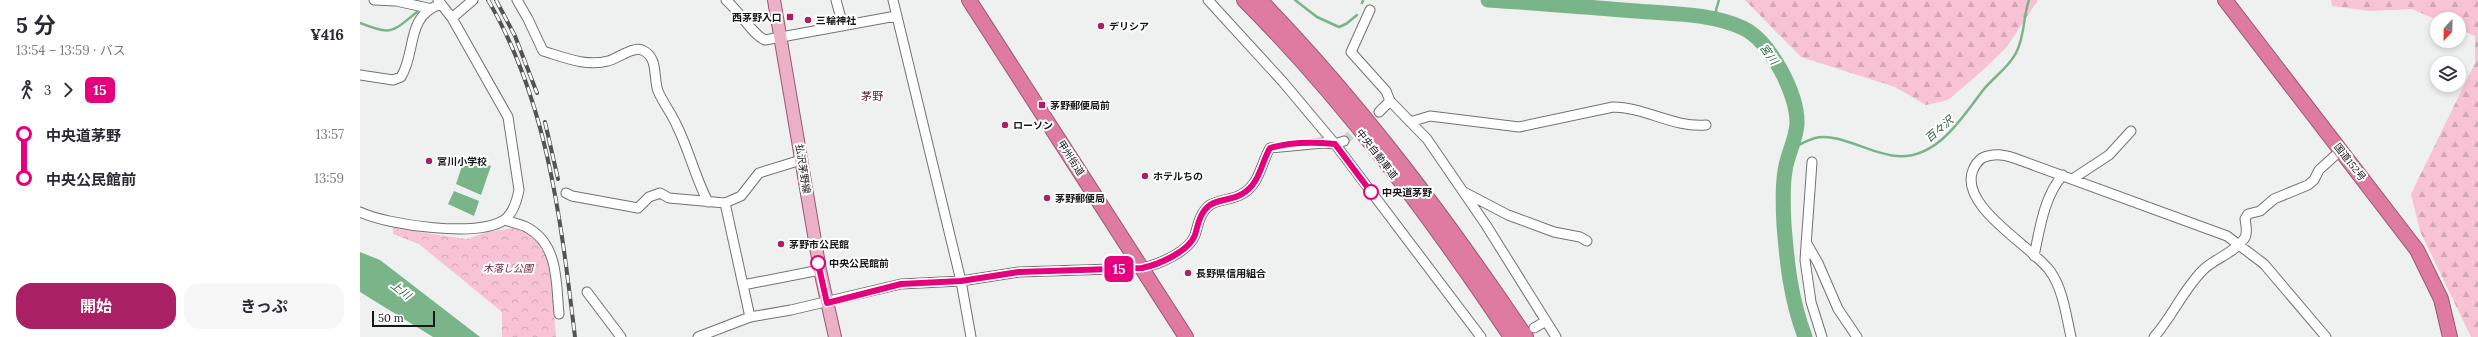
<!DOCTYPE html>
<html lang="ja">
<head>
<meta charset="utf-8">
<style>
  :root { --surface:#fff; --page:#f7f7f7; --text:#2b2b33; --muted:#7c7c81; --accent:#aa2064 }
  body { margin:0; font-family:Lora,"Noto Sans JP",serif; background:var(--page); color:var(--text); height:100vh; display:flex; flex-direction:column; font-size:15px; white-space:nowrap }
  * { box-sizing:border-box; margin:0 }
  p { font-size:13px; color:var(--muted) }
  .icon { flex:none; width:22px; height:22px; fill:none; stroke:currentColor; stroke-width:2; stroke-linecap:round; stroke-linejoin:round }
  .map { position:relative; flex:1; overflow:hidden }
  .details { display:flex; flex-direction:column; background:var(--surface); width:360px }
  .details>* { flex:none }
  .badge { padding:0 8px; border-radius:6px; font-size:14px; line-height:26px }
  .needle { width:26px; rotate:202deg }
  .tools { position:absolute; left:2070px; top:12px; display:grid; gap:8px }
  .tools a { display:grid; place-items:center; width:36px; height:36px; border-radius:50%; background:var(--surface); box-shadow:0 2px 6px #0003; font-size:20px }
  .scale { position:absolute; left:12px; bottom:10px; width:63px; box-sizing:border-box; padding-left:4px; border:2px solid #161716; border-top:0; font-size:11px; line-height:14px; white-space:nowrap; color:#161716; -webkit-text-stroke:3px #fff; paint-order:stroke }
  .map>.badge { position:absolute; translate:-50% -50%; box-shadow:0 0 0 2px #fff }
  .legs { display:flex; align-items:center; gap:6px; height:44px; padding:0 16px; font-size:13px }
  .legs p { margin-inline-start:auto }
  .summary { display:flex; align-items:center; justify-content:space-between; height:68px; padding:0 16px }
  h1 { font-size:22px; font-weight:700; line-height:30px }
  .primary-button { display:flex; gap:8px; margin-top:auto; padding:8px 16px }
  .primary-button a { flex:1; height:46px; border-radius:16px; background:var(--accent); color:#fff; font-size:16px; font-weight:700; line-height:46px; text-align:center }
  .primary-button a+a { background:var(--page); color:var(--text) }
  ul { padding:0 16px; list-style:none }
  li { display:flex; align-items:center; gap:14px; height:44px; font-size:15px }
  li i { display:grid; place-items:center; width:6px; height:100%; margin:0 5px; background:currentColor }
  li i::after { content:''; width:10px; height:10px; margin:-5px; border:3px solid; border-radius:50%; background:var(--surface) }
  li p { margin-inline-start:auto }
  li:first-child i { background:linear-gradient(#0000 50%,currentColor 0) }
  li:last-child i { background:linear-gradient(currentColor 50%,#0000 0) }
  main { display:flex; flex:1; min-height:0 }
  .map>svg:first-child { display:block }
  .forest { fill:url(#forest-firs) }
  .park { fill:url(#park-crowns) }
  .water { fill:#7ab489 }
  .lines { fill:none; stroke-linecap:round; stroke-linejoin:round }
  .stream { stroke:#7ab489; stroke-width:2.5 }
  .river { stroke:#7ab489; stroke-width:15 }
  .minor-tunnel { stroke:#ced0ce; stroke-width:9; stroke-dasharray:9 4.5; stroke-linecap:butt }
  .minor-casing { stroke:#717371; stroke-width:11 }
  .major-casing { stroke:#995870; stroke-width:14 }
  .highway-casing { stroke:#995870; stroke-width:16 }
  .minor { stroke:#fff; stroke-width:9 }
  .major { stroke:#ecb0c7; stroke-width:12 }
  .highway { stroke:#df7ba1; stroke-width:14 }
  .rail-casing { stroke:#525352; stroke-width:4 }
  .rail { stroke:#fff; stroke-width:2.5; stroke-dasharray:8; stroke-linecap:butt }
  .line-1-casing { stroke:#fff; stroke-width:9 }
  .line-1 { stroke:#e6007e; stroke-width:6 }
  .poi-dot { fill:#aa2064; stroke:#fff; stroke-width:1.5 }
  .stop-1-dot { fill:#fff; stroke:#e6007e; stroke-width:2 }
  .labels { text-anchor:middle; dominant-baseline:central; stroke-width:4; stroke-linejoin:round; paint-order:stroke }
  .poi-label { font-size:10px; font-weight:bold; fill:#161716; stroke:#fff; text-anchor:start }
  .street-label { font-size:10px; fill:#161716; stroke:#fff }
  .stop-label { font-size:10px; font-weight:bold; fill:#161716; stroke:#fff; text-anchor:start }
  .park-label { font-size:10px; font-style:italic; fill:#732447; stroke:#fff }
  .water-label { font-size:11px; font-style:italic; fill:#1e5e35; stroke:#fff }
  .neighbourhood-label { font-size:11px; fill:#63213d; stroke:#fff }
</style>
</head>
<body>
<main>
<section class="details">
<div class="summary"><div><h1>5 分</h1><p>13:54 – 13:59 · バス</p></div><b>¥416</b></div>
<div class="legs"><svg class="icon" aria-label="walk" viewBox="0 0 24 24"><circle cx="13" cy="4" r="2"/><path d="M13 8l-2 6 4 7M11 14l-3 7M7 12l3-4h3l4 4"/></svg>3<svg class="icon" aria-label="forward" viewBox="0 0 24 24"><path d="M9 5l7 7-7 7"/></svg><b class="badge" style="background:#e6007e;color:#fff">15</b></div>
<ul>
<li><i style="color:#e6007e"></i><b>中央道茅野</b><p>13:57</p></li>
<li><i style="color:#e6007e"></i><b>中央公民館前</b><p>13:59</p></li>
</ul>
<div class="primary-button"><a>開始</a><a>きっぷ</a></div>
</section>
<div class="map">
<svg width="2118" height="337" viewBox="0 0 2118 337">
  <defs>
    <pattern id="forest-firs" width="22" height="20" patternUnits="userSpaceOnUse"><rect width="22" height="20" fill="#f8c3d5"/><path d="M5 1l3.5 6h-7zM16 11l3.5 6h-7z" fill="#d4a7b6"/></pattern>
    <pattern id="park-crowns" width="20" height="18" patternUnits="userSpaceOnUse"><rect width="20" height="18" fill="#f8c3d5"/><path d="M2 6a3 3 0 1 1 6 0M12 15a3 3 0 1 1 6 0" fill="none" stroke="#d4a7b6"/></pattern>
  </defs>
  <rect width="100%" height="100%" fill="#eef1ef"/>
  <path class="forest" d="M1385 0H1678L1646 48 1622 71 1588 100 1566 105 1535 87 1441 57Z
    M1971 0H2118V337H2111L2060 231 2051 194 2115 63V36L2099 29V19L2077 20 2052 9 2010 11 1972 6Z"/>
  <path class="park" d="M33 228 106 239 128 232 153 228 166 232 174 238 190 262 196 337H142V312L59 244 33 234Z"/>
  <path class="water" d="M105 157 131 166 121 195 96 184Z
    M94 191 119 201 114 216 88 204Z
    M0 252 20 260 120 337H73L0 292Z"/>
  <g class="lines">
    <path class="stream" d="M935 0 957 17 979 27 986 24 997 15
      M1002 3 1003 0
      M1358 19 1356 10 1359 0
      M0 23C32 36 32 32 57 12
      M1430 150C1438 145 1446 141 1455 138 1479 132 1512 155 1537 156 1578 159 1602 117 1624 89 1634 77 1649 67 1656 53 1665 36 1663 17 1669 0"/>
    <path class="river" d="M1128 0C1178 3 1227 7 1276 11 1311 14 1350 13 1383 28 1410 41 1438 94 1437 124 1436 140 1427 155 1425 171 1422 189 1423 207 1424 225 1427 264 1431 300 1445 337"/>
    <path class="minor-tunnel" d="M984 141 1019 112"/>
    <defs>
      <path id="minor" d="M14 0 36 1 68 8
        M157 0 168 19 183 51C203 57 226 67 248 61 257 59 273 46 282 50 299 57 293 78 298 91 303 103 312 114 317 126 329 150 335 177 348 202
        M366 0C379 11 392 34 405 40L536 16
        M476 0 483 26
        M533 0 601 281 611 337
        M848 0 923 82 975 144 1121 337
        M1010 10 991 52 1026 91 1030 101 1067 139 1126 225 1196 337
        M92 18 113 0
        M0 75 33 80 41 77C57 51 45 16 81 4
        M1019 112 1030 101
        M1050 122 1070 116 1159 127 1253 107C1285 107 1313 128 1346 125
        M1452 162 1445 260 1451 302 1462 337
        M1714 178 1749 155 1771 131
        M1104 192 1148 215 1194 232 1220 237 1227 241
        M206 193 212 196 278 208 289 197 300 193 309 198 365 203 381 196 399 173 441 160
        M365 203 390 317
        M0 212C27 225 119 238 144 220 153 214 157 200 159 190L148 117 92 18 78 0
        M145 220C153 223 162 224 168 228 199 245 196 284 199 314
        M1446 242 1458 263 1478 309 1497 337
        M1674 256C1680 228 1684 196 1703 175
        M383 285 460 270
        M227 292 261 337
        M1174 328 1186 321
        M338 337 390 317 431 310 541 284 601 281 659 272 782 268C797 265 829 252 835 235 838 225 840 212 850 205 859 199 873 200 882 194 900 184 901 163 910 148L963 143 975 144 984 141
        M1711 337C1706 315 1703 289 1690 271 1672 246 1598 206 1613 170 1615 165 1618 161 1622 158 1633 153 1643 154 1654 158L1867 236 1904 264 1966 337
        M1794 337C1812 317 1823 290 1843 270 1855 258 1873 254 1884 239 1888 234 1886 225 1885 219L1888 214 1900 211 1914 199 1948 185 1954 180 1959 170 1981 150"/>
      <path id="major" d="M414 0 460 270 475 337"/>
      <path id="highway" d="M609 0 826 337
        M884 0C985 101 1072 219 1151 337
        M900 0C1000 103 1086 218 1166 337
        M1865 0 2057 250 2081 299 2090 337"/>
    </defs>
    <use href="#minor" class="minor-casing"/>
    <use href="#major" class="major-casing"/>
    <use href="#highway" class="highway-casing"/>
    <use href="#minor" class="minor"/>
    <use href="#major" class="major"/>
    <use href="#highway" class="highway"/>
    <defs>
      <path id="rail" d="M128 0C188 102 201 222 215 337
        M136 0 155 36 177 93
        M185 122 198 179"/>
    </defs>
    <use href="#rail" class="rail-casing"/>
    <use href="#rail" class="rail"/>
  </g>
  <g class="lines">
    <defs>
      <path id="line-1" d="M458 263 467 303 541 284 601 281 659 272 782 268C797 265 829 252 835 235 838 225 840 212 850 205 859 199 873 200 882 194 900 184 901 163 910 148 930 142 955 142 975 144L1011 192"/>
    </defs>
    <use href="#line-1" class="line-1-casing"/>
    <use href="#line-1" class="line-1"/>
  </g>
  <g class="poi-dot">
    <rect x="426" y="13" width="8" height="8" rx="2"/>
    <circle cx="448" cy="20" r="4"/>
    <circle cx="741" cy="26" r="4"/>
    <rect x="678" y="101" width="8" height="8" rx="2"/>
    <circle cx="645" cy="125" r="4"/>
    <circle cx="69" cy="161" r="4"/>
    <circle cx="785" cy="176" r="4"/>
    <circle cx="687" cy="198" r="4"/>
    <circle cx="421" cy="244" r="4"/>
    <circle cx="828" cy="273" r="4"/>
  </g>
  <g class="stop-1-dot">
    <circle cx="1011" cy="192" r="7"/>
    <circle cx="458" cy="263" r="7"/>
  </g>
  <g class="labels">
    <g class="poi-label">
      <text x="422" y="17" text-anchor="end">西茅野入口</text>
      <text x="456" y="20">三輪神社</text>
      <text x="749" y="26">デリシア</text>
      <text x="690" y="105">茅野郵便局前</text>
      <text x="653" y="125">ローソン</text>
      <text x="77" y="161">宮川小学校</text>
      <text x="793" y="176">ホテルちの</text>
      <text x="695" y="198">茅野郵便局</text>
      <text x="429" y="244">茅野市公民館</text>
      <text x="836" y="273">長野県信用組合</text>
    </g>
    <g class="street-label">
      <text transform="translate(1017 154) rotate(52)">中央自動車道</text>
      <text transform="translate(711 158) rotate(57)">甲州街道</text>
      <text transform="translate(1990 162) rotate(52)">国道152号</text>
      <text transform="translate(443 169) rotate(81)">払沢茅野線</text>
    </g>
    <g class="stop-label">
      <text x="1022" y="192">中央道茅野</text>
      <text x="469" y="263">中央公民館前</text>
    </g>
    <g class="park-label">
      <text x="148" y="268">木落し公園</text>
    </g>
    <g class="water-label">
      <text transform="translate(1409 54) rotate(53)">宮川</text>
      <text transform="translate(1579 129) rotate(-41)">百々沢</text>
      <text transform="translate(41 290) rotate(37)">上川</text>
    </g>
    <g class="neighbourhood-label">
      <text x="512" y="96">茅野</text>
    </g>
  </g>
</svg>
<div class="tools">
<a><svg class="needle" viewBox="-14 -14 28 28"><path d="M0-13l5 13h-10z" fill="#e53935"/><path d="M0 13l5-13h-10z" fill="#7c7c81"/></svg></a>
<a><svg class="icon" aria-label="layers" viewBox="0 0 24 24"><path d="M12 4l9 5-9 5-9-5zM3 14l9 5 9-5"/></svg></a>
</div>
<div class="scale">50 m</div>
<b class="badge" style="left:759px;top:269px;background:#e6007e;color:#fff">15</b>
</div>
</main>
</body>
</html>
